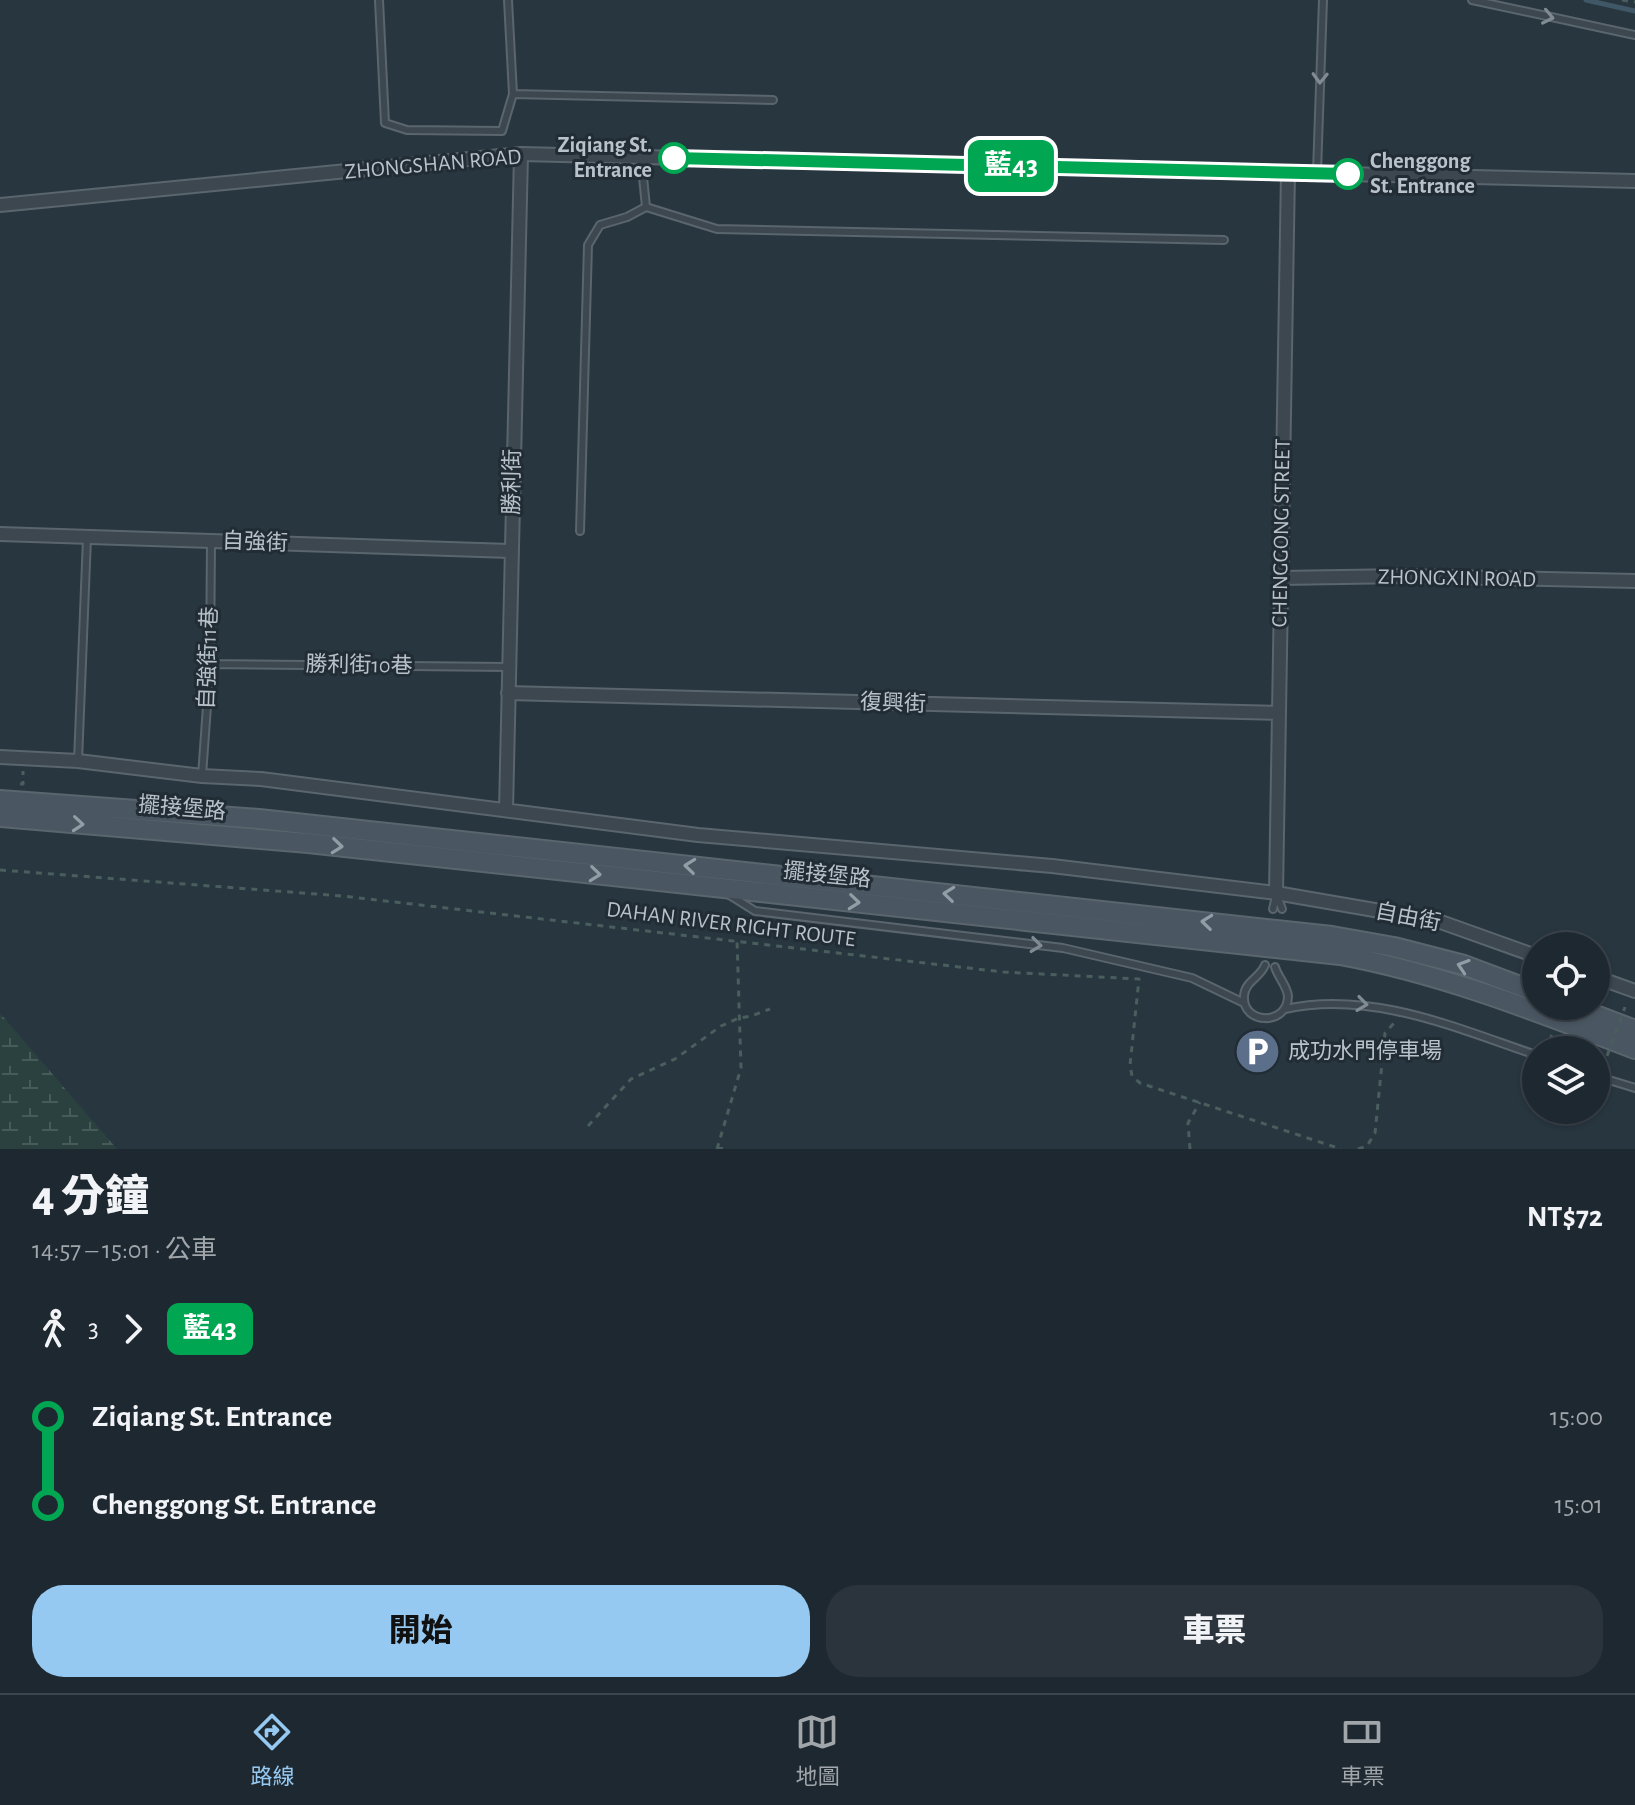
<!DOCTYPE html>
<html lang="zh-TW">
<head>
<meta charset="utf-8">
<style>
  :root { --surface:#1e2830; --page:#2b343c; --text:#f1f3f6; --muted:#a1a6ab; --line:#3c444c; --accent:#96c9f1 }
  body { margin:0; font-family:"Alegreya Sans","Noto Sans TC",sans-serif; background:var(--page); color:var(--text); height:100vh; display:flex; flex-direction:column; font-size:30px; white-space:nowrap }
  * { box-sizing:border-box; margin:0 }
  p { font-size:26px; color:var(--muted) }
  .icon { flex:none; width:44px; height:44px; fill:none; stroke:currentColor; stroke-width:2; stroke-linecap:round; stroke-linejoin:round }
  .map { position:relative; height:1149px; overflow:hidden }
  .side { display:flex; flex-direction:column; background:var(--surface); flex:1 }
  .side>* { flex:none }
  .badge { padding:0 16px; border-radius:12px; font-size:28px; line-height:52px }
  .fabs { position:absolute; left:1522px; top:932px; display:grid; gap:16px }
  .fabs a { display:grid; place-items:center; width:88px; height:88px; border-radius:50%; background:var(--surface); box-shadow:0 2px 6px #0004,0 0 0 2px var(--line); font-size:40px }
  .map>.badge { position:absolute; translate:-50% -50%; box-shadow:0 0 0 4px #fff }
  .legs { display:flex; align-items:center; gap:12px; height:88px; padding:0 32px; font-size:26px }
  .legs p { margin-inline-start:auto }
  .summary { display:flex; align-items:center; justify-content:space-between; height:136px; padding:0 32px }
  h1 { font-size:44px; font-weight:800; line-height:60px }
  .cta { display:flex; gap:16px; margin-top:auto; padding:16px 32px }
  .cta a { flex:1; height:92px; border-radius:32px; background:var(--accent); color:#111; font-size:32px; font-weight:800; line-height:92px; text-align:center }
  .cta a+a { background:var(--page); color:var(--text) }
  ul { padding:0 32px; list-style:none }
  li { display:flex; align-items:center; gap:28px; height:88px; font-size:30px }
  li i { display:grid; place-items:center; width:12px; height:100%; margin:0 10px; background:currentColor }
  li i::after { content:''; width:20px; height:20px; margin:-10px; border:6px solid; border-radius:50%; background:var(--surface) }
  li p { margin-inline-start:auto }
  li:first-child i { background:linear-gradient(#0000 50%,currentColor 0) }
  li:last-child i { background:linear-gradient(currentColor 50%,#0000 0) }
  .tab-bar { display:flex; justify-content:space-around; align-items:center; height:112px; border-top:2px solid var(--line); background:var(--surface); font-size:22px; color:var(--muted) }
  .tab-bar a { display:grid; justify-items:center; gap:4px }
  .tab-bar .current { color:var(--accent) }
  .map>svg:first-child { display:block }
  .wetland { fill:url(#wetland-marsh) }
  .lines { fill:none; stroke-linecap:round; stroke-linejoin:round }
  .stream { stroke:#3f5767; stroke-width:5 }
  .lane-casing { stroke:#5a656d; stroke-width:10 }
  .street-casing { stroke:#5a656d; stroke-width:16 }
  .secondary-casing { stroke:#5a656d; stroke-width:22 }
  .path { stroke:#4a5e5d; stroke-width:3; stroke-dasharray:6 6; stroke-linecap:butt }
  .lane { stroke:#3c4750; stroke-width:6 }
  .street { stroke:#3c4750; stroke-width:12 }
  .secondary { stroke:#4a5762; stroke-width:18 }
  .path-bridge { stroke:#4a5e5d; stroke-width:3; stroke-dasharray:6 6; stroke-linecap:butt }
  .oneway { stroke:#818b93 }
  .oneway2 { stroke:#929da6 }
  .line-1-casing { stroke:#fff; stroke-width:18 }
  .line-1 { stroke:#00a651; stroke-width:12 }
  .stop-1-dot { fill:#fff; stroke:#00a651; stroke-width:4 }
  .labels { text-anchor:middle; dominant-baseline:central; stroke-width:6; stroke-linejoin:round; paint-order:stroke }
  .stop-label { font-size:22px; font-weight:bold; fill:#b9c2ca; stroke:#212c35; text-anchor:end }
  .street-label { font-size:22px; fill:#b9c2ca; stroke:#212c35 }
  .poi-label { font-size:22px; fill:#b9c2ca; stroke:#212c35; text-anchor:start }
</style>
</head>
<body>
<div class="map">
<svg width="1635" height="1149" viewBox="0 0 1635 1149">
  <defs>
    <pattern id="wetland-marsh" width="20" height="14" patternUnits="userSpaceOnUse" patternTransform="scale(2)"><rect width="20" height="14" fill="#2a413f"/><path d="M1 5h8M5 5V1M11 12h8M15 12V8" fill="none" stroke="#475b59"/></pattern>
  </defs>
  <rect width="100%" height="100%" fill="#283640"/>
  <path class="wetland" d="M0 1013 117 1149H0Z"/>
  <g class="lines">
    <path class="stream" d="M1586 0 1635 11"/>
    <defs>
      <path id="lane" d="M379 0 385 123 407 130 502 131 513 94
        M508 0 513 94 773 100
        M1472 0 1635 35
        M641 157 646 207 717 229 1224 240
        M1317 172 1323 0
        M580 531 588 245 600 225 627 217 646 207
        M210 664 509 667
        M78 761 87 538
        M202 776 210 664 211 541
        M1276 893 1282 909
        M728 894 755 911 1063 948 1192 978 1244 1003
        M1273 909 1276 896
        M1265 965C1260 978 1245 981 1244 996 1242 1025 1288 1026 1288 996 1287 986 1278 977 1275 967
        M1285 1009C1371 990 1456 1028 1536 1055
        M1596 1076 1635 1088"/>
      <path id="street" d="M0 205 521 154 1635 181
        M0 534 511 551
        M1280 578 1404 576 1635 581
        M508 693 1278 713
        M0 757 78 761 202 776 261 779 698 835 1052 866 1276 893 1438 921 1536 956
        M506 810 521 154
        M1276 893 1288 172
        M1596 977 1635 991"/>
      <path id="secondary" d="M0 800 259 819 1332 936 1394 947 1464 965 1536 992
        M0 817 308 843 1340 955C1443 974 1538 1012 1635 1049
        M1572 1006 1635 1030"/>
    </defs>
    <use href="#lane" class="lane-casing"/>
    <use href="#street" class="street-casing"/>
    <use href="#secondary" class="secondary-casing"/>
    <path class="path" d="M1622 0 1635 2
      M20 784H23V771
      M0 870 342 896 1003 972 1139 979 1130 1065 1132 1076 1140 1083 1341 1149
      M1552 1035 1549 1041 1573 1050
      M588 1126 631 1079 675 1059 721 1026 739 1018 751 1016 770 1009
      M717 1147 725 1149
      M717 1149 741 1068 737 940
      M1190 1149 1188 1123 1200 1102
      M1358 1149 1367 1146 1375 1133 1385 1033 1395 1022"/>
    <use href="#lane" class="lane"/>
    <use href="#street" class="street"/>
    <use href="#secondary" class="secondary"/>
    <path class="path-bridge" d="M1607 1056 1625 1007"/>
  </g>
  <defs><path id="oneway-chevron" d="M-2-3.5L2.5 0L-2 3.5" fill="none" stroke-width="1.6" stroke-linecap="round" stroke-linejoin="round" transform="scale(2)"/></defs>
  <g class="oneway">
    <use href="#oneway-chevron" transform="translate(1548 17) rotate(12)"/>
    <use href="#oneway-chevron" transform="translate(1320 78) rotate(92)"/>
    <use href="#oneway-chevron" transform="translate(1036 945) rotate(7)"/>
    <use href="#oneway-chevron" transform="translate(1362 1004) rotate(8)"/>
  </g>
  <g class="oneway2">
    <use href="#oneway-chevron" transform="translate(78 824) rotate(5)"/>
    <use href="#oneway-chevron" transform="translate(337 846) rotate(6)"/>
    <use href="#oneway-chevron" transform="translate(690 866) rotate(-174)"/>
    <use href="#oneway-chevron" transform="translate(595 874) rotate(6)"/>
    <use href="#oneway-chevron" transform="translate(949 894) rotate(-174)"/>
    <use href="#oneway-chevron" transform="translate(854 902) rotate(6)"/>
    <use href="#oneway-chevron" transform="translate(1207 922) rotate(-174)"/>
    <use href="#oneway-chevron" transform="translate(1463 966) rotate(-162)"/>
  </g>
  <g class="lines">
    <defs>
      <path id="line-1" d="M674 158 1348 174"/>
    </defs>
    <use href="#line-1" class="line-1-casing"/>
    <use href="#line-1" class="line-1"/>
  </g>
  <defs>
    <symbol id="parking-disc" viewBox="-11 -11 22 22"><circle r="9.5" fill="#5c6f8a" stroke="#212c35"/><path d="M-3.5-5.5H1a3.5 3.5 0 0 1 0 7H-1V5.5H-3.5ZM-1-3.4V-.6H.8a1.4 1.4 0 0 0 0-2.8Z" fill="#fff"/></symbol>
  </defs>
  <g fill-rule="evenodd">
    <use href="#parking-disc" x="1232" y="1026" width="51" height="51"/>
  </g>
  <g class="stop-1-dot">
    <circle cx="674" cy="158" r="14"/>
    <circle cx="1348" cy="174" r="14"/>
  </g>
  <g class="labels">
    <g class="stop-label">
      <text x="652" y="145">Ziqiang St.<tspan x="652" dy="25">Entrance</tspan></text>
      <text x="1370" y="161" text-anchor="start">Chenggong<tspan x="1370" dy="25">St. Entrance</tspan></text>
    </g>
    <g class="street-label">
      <text transform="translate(433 164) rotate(-5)">ZHONGSHAN ROAD</text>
      <text transform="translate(512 482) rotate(-89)">勝利街</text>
      <text transform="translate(1281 533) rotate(-89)">CHENGGONG STREET</text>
      <text transform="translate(255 542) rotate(2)">自強街</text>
      <text transform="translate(1457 578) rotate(1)">ZHONGXIN ROAD</text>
      <text transform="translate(208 658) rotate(-88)">自強街11巷</text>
      <text transform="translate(359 665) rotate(1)">勝利街10巷</text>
      <text transform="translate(893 703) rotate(2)">復興街</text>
      <text transform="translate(182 808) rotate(5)">擺接堡路</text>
      <text transform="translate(827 875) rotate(6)">擺接堡路</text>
      <text transform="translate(1408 917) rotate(11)">自由街</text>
      <text transform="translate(731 924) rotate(7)">DAHAN RIVER RIGHT ROUTE</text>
    </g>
    <g class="poi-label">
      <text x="1288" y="1051">成功水門停車場</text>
    </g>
  </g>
</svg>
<div class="fabs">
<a><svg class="icon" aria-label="locate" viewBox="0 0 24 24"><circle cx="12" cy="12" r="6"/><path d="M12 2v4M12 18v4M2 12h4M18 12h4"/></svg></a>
<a><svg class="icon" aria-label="layers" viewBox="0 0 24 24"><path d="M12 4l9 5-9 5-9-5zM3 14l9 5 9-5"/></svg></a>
</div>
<b class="badge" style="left:1011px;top:166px;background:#00a651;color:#fff">藍43</b>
</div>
<section class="side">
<div class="summary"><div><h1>4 分鐘</h1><p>14:57 – 15:01 · 公車</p></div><b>NT$72</b></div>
<div class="legs"><svg class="icon" aria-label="walk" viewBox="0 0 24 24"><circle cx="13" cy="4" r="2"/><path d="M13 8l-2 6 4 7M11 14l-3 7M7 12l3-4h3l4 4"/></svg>3<svg class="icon" aria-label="forward" viewBox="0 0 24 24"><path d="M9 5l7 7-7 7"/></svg><b class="badge" style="background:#00a651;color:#fff">藍43</b></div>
<ul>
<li><i style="color:#00a651"></i><b>Ziqiang St. Entrance</b><p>15:00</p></li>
<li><i style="color:#00a651"></i><b>Chenggong St. Entrance</b><p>15:01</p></li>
</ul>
<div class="cta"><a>開始</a><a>車票</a></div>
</section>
<nav class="tab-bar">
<a class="current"><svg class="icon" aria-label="directions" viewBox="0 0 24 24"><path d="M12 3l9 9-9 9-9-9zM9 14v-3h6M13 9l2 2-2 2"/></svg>路線</a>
<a><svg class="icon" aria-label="map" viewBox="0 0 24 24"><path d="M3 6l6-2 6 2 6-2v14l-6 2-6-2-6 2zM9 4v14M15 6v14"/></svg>地圖</a>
<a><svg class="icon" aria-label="tickets" viewBox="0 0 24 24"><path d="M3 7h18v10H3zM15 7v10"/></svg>車票</a>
</nav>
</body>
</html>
